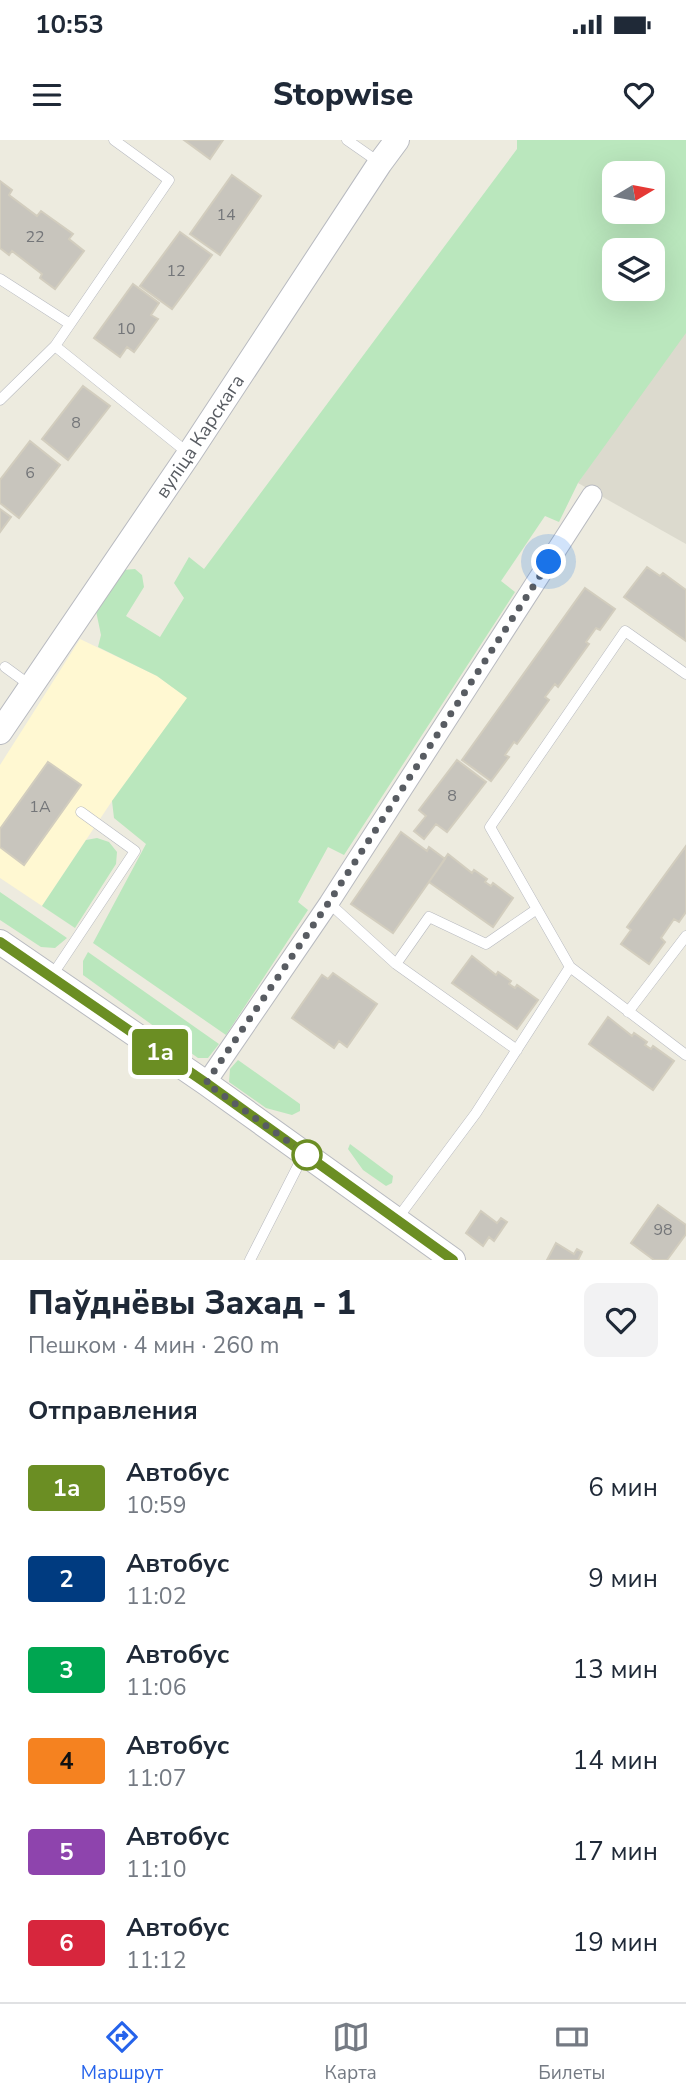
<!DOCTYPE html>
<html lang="ru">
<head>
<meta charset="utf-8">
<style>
  :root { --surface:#fff; --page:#f2f2f3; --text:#1f2937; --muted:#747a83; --line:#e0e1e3; --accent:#2563eb }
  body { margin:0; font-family:"Nunito Sans",sans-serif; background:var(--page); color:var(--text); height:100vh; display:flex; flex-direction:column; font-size:26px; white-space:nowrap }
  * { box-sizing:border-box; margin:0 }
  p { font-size:23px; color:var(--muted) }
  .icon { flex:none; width:38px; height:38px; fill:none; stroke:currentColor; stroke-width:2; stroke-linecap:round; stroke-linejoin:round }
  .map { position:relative; height:1120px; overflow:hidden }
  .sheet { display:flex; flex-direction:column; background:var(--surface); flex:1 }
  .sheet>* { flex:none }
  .badge { padding:0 14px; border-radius:5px; font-size:24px; line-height:46px }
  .needle { width:46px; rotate:80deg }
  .controls { position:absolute; left:602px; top:21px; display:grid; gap:14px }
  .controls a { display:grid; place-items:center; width:63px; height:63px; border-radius:14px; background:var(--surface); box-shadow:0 7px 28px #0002; font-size:35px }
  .you { position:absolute; width:35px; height:35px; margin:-18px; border:5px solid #fff; border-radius:50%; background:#1a73e8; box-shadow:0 0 0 10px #1a73e833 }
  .map>.badge { position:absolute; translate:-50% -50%; box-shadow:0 0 0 4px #fff }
  h2 { padding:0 28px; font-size:26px; line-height:63px }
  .round { display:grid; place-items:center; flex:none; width:74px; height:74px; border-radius:14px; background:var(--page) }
  .overview { display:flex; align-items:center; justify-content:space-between; height:119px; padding:0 28px }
  h1 { font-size:33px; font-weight:800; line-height:52px }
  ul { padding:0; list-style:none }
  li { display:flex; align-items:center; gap:21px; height:91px; padding:0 28px }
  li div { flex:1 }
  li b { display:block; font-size:26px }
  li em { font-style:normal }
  li .badge { min-width:77px; font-weight:700; text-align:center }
  .status { display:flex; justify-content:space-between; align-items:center; height:49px; padding:0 35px; background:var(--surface); direction:ltr }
  .status svg { height:19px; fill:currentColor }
  header { display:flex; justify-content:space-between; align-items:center; height:91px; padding:0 28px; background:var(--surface); font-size:32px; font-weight:800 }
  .menu { display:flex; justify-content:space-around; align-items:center; height:98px; border-top:2px solid var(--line); background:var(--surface); font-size:19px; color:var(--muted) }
  .menu a { display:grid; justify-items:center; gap:4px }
  .menu .active { color:var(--accent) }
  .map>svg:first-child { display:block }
  .commercial { fill:#fff8d2 }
  .education { fill:#dcdace }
  .green { fill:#bae7bd; fill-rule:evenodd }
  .building { fill:#c8c5bd; stroke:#d2cdbe; stroke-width:2 }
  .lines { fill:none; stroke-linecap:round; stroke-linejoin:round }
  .service-casing { stroke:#b8bac0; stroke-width:11 }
  .minor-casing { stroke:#b8bac0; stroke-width:21 }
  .tertiary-casing { stroke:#b8bac0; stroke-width:26 }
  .service { stroke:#fff; stroke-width:10 }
  .minor { stroke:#fff; stroke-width:19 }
  .tertiary { stroke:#fff; stroke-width:24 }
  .line-casing { stroke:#fff; stroke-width:16 }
  .line { stroke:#6b8e23; stroke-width:10 }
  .walk { stroke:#585c62; stroke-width:7; stroke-dasharray:0 12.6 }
  .stop-dot { fill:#fff; stroke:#6b8e23; stroke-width:3.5 }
  .labels { text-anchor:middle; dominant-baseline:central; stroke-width:7; stroke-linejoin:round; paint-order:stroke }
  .number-label { font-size:16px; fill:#747679 }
  .street-label { font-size:19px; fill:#585c62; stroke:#fff }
</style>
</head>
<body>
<div class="status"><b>10:53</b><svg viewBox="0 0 49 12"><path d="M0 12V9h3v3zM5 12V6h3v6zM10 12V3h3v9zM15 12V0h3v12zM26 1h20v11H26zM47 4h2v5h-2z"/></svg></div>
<header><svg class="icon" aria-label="menu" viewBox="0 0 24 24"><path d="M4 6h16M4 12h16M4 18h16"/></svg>Stopwise<svg class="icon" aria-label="heart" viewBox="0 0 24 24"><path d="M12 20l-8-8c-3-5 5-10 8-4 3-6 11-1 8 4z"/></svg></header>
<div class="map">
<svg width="686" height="1120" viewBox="0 0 686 1120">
  <rect width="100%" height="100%" fill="#edebdf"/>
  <path class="commercial" d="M80 499 157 536 188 558 112 661 42 766 0 738V625Z"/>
  <path class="education" d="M686 186V404L578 343Z"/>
  <path class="green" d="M517 0H686V193L578 343 559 382 545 376 501 441 515 452 344 715 328 707 298 762 308 770 226 895 93 803 146 704 114 678 112 661 187 558 157 536 98 507 101 495 96 471 123 430 135 429 142 435 144 447 126 476 160 497 184 458 174 443 189 417 204 429 517 9ZM614 33H653V72H614ZM614 110H653V149H614Z
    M97 698 109 702 117 712 116 724 75 788 42 766 86 700Z
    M0 752 67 798 55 808 41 807 0 780Z
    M88 812 219 904 208 918H198L83 835V821Z
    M238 920 300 964V971L292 975 266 968 229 942 230 929Z
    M350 1004 393 1036 392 1043 386 1046 363 1030 348 1009Z"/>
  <path class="building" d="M184 0H223L210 19Z
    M232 35 261 56 220 115 190 94Z
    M0 41 12 50 9 55 37 76 41 71 73 94 69 99 84 111 55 149 40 138 42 134 12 111 9 115 0 108Z
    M180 92 212 115 172 169 140 146Z
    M133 144 159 163 151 175 158 179 134 212 127 207 120 217 94 198Z
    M83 246 110 266 68 320 42 299Z
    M30 301 60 325 19 378 0 363V340Z
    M0 369 11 377 0 392Z
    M647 427 660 436 663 433 686 450V501L624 457Z
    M585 448 615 469 600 490 596 488 586 502 589 504 558 547 555 544 545 557 549 560 517 604 514 602 505 615 509 617 491 641 462 620Z
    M457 620 486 642 447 692 436 684 424 699 414 691 426 676 419 670Z
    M48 622 81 645 24 725 0 707V689Z
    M401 692 427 711 429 707 445 719 393 793 351 764Z
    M686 706V772L679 782 674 779 661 798 665 802 649 824 621 804 631 790 627 787Z
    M448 714 472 733 474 730 487 739 485 742 491 746 493 743 513 758 493 787 429 742Z
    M472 816 496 835 498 832 511 841 509 844 515 848 517 845 538 860 517 889 452 843Z
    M333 833 377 864 347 907 339 901 334 908 292 878 322 835 328 839Z
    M608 877 632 896 634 893 647 902 645 905 651 909 653 906 674 921 653 950 589 904Z
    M658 1065 686 1085V1094L667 1120H654L631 1103Z
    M481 1071 497 1083 501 1078 507 1082 494 1101 489 1097 483 1106 466 1093Z
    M556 1103 574 1114 577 1109 582 1112 578 1120H547Z"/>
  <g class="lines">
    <defs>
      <path id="service" d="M347 0 380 23
        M0 139 70 184
        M55 206 188 313
        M0 260 55 206 169 40 114 0
        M5 527 31 546
        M329 763 396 824 517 910
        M396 824 429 777 486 804 537 769
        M570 827 490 687 625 491 686 534
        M51 837 135 711 81 672
        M628 872 686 796
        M397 1079 476 973 570 827 686 915
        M250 1120 304 1014"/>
      <path id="minor" d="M206 943 329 763 592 355"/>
      <g id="tertiary">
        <path id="s1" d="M0 592 189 314 380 23 397 0"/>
        <path d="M0 802 206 943 453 1120"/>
      </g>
    </defs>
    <use href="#service" class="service-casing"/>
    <use href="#minor" class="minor-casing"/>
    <use href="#tertiary" class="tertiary-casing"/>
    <use href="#service" class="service"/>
    <use href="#minor" class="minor"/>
    <use href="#tertiary" class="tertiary"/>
  </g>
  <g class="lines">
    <defs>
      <path id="line" d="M0 802 206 943 453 1120"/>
    </defs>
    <use href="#line" class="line-casing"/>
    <use href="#line" class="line"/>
    <path class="walk" d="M307 1015 206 943 329 762 549 422"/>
  </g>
  <circle class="stop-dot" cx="307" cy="1015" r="14"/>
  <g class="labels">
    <g class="number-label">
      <text x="226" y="75">14</text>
      <text x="35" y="97">22</text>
      <text x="176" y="131">12</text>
      <text x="126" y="189">10</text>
      <text x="76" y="283">8</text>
      <text x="30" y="333">6</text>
      <text x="452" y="656">8</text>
      <text x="40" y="667">1А</text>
      <text x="663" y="1090">98</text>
    </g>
    <g class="street-label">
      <text stroke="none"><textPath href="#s1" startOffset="357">вуліца Карскага</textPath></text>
    </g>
  </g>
</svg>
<div class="controls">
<a><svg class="needle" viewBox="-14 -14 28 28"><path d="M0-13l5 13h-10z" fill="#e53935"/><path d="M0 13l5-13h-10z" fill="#747a83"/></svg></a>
<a><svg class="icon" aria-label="layers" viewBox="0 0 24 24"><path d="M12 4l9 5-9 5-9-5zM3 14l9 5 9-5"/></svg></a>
</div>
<div class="you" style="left:549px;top:422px"></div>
<b class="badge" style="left:160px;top:912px;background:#6b8e23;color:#fff">1а</b>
</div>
<section class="sheet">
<div class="overview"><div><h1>Паўднёвы Захад - 1</h1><p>Пешком · 4 мин · 260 m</p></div><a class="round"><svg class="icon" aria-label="heart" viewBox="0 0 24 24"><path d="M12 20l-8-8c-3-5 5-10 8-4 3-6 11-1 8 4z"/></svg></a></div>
<h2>Отправления</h2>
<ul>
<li><span class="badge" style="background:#6b8e23;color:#fff">1а</span><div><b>Автобус</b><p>10:59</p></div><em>6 мин</em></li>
<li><span class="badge" style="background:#003b80;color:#fff">2</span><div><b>Автобус</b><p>11:02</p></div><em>9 мин</em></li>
<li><span class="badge" style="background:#00a651;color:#fff">3</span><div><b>Автобус</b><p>11:06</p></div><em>13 мин</em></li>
<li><span class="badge" style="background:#f58220;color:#111">4</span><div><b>Автобус</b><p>11:07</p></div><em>14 мин</em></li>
<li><span class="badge" style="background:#8e44ad;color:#fff">5</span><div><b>Автобус</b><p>11:10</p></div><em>17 мин</em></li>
<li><span class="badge" style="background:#d7263d;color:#fff">6</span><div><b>Автобус</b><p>11:12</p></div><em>19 мин</em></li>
</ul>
</section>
<nav class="menu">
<a class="active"><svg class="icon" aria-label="directions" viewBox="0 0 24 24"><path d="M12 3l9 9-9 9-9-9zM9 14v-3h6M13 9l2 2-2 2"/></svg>Маршрут</a>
<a><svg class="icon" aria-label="map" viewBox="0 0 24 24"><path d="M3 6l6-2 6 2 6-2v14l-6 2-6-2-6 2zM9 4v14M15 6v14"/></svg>Карта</a>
<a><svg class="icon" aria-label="tickets" viewBox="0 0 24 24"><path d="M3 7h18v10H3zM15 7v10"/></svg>Билеты</a>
</nav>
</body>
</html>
